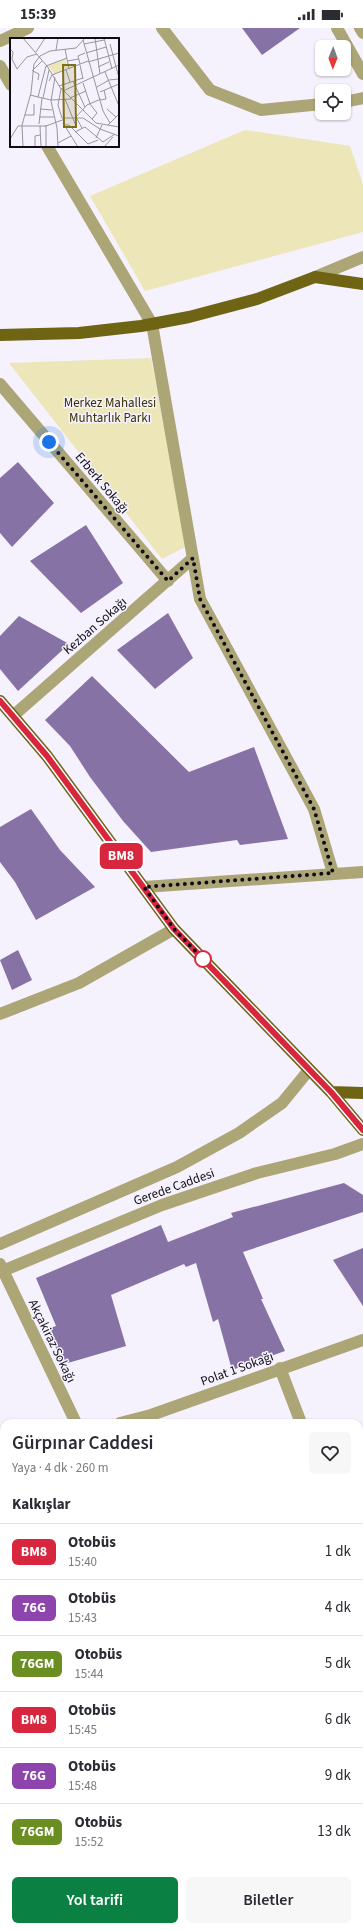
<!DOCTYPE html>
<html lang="tr">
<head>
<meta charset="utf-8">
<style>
  :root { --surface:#fff; --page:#f7f7f7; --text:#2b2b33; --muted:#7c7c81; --line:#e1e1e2; --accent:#0b8043 }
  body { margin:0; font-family:"Source Sans 3",sans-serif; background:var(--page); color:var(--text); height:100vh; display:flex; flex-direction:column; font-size:15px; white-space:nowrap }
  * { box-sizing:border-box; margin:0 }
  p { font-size:13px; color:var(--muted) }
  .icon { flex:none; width:22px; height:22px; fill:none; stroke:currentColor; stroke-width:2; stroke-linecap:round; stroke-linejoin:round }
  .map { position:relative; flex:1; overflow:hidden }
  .drawer { position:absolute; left:0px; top:1391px; width:363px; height:512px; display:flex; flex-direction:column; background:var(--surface); border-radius:12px 12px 0 0; box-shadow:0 1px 3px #0004 }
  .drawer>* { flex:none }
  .badge { padding:0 8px; border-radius:6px; font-size:14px; line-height:26px }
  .needle { width:26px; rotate:181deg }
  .fabs { position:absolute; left:315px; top:12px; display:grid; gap:8px }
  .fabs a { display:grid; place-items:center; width:36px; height:36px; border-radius:6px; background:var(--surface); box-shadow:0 1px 3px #0004; font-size:20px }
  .you { position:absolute; width:20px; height:20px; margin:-10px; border:3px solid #fff; border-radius:50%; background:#1a73e8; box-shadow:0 0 0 6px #1a73e833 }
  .map>.badge { position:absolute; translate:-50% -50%; box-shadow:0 0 0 2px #fff }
  h2 { padding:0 12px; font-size:15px; line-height:36px }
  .round { display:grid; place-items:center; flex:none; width:42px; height:42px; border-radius:6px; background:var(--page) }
  .summary { display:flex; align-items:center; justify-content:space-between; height:68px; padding:0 12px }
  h1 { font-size:19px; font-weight:600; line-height:30px }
  .cta { display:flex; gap:8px; margin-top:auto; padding:8px 12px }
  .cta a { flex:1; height:46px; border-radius:6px; background:var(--accent); color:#fff; font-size:16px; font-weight:600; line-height:46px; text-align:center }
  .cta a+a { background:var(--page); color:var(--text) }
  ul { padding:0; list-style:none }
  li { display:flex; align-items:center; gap:12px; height:56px; padding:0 12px; border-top:1px solid var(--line) }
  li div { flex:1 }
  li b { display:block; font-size:15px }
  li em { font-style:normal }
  li .badge { min-width:44px; font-weight:700; text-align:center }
  .status { display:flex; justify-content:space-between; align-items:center; height:28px; padding:0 20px; background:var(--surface); direction:ltr }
  .status svg { height:11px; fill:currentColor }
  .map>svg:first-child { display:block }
  .green { fill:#ece6b9 }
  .building { fill:#8772a6 }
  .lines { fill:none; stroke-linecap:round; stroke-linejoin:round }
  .minor { stroke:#aca677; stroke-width:12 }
  .major { stroke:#6e6414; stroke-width:12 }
  .line-casing { stroke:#fff; stroke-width:9 }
  .line { stroke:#d7263d; stroke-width:6 }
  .walk { stroke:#100c15; stroke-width:4; stroke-dasharray:0 7.2 }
  .stop-dot { fill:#fff; stroke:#d7263d; stroke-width:2 }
  .labels { text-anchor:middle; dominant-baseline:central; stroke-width:3; stroke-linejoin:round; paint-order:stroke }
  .park-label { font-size:13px; fill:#383200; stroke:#f5f1fd }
  .street-label { font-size:13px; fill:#100c15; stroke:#f5f1fd }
  .inset-road { fill:none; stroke:#9995a0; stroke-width:1 }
  .view { fill:#7d7112; fill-opacity:0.15; stroke:#7d7112; stroke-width:2 }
  .inset-edge { fill:none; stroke:#100c15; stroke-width:2 }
</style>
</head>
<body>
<div class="status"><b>15:39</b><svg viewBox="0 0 49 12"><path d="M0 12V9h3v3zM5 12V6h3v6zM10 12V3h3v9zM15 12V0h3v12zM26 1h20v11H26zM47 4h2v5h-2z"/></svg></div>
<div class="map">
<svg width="363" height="1903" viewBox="0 0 363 1903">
  <rect width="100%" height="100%" fill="#f5f1fd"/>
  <path class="green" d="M245 102 350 118 363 156V204L145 263 90 168Z
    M151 330 187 518 162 531 9 335Z
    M363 1864V1903H233L232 1899H359V1865Z"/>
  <path class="building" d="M242 0H300L262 27Z
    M18 434 54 475 12 519 0 505V450Z
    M86 497 123 555 81 585 30 533Z
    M168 585 193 630 155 661 117 622Z
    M19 588 69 616 18 663 0 641V608Z
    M92 648 189 744 254 719 288 811 240 817 237 812 151 824 123 793 90 749 70 718 45 692Z
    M31 781 60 822 95 859 36 892 15 854 0 834V799Z
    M18 922 32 952 12 962 0 932Z
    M344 1155 363 1167V1184L243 1224 263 1271H261L285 1323 232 1342 218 1291 213 1294 196 1235 186 1239 184 1236 111 1267 126 1318 61 1337 50 1300 56 1298 36 1250 161 1197 168 1214 233 1189 231 1185Z
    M363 1220V1278L333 1232Z"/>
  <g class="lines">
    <path class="minor" d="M162 0 210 62 261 82 322 76
      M337 0 363 46
      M360 0 363 5
      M0 13 28 0
      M0 38 11 57
      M344 74 363 70
      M47 118 152 296 200 571 314 781 333 845
      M315 249 363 229
      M0 356 168 553
      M14 687 193 530
      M144 859 363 844
      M0 986 79 955 174 901
      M0 1216 177 1139 239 1105 282 1075 309 1042
      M0 1236 76 1395
      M0 1244 162 1177 257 1145 335 1126 363 1116
      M280 1340 301 1395
      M120 1395 151 1387 363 1312
      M0 1427 4 1426
      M359 1551 363 1561
      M359 1700 363 1698
      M359 1725 363 1724
      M0 1831 4 1829
      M0 1863 4 1861
      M194 1899 196 1903
      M221 1899 222 1903
      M266 1899 267 1903"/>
    <path class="major" d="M0 307 79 305 141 298 189 289 257 271 315 249 363 256
      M0 673 47 728 174 901 331 1064 363 1102
      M331 1064 363 1065"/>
  </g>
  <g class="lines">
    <defs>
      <path id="line" d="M0 673 47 728 174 901 331 1064 363 1102"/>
    </defs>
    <use href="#line" class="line-casing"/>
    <use href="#line" class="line"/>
    <path class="walk" d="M49 414 168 553 193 530 200 571 314 781 333 845 144 859 174 901 205 933 203 931"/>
  </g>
  <circle class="stop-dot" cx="203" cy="931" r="8"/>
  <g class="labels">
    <g class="park-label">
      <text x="110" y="375">Merkez Mahallesi<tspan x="110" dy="15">Muhtarlık Parkı</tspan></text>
    </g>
    <g class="street-label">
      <text transform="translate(102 455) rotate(50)">Erberk Sokağı</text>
      <text transform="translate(95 598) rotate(-41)">Kezban Sokağı</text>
      <text transform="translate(174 1159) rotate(-20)">Gerede Caddesi</text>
      <text transform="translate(52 1313) rotate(64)">Akçakiraz Sokağı</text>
      <text transform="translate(237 1341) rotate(-20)">Polat 1 Sokağı</text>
    </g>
  </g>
  <g transform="translate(10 10)">
    <rect width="109" height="109" fill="#f5f1fd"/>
    <path d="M55 21 58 30 51 29 52 33 44 36 38 28Z" fill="#ece6b9"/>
    <path class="inset-road" d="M13 0 37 28 51 51 48 67 52 80H73L90 91 109 98M85 0 90 36M94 0 102 31M73 2 93 73 100 85M74 6 94 2M100 6 109 40M0 11 3 14 2 21 7 31M55 11 59 31M46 12 48 0M26 14 35 0M76 15 96 9M57 23 69 21M78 24 109 15M70 26 68 18 75 15M70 27 73 41M88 29 99 24M7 31 17 19 27 16M56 32 60 44M22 33 32 23M23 33 29 36 28 42M95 34 109 68M45 39 41 63 47 90 48 109M39 43 42 37 78 23M63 43 75 69M73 45 80 66 87 75 82 81M49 48 73 40M87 49 99 42 109 41M51 50 86 85 109 89M53 53 109 27M90 54 109 46M20 57 28 59 36 28 57 20M28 59 41 62 61 61M33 60 39 32M60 60 76 53M55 61 66 88M91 62 96 61 94 52M30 71 42 72M97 71 106 79M15 77H24V66M29 79H44M53 85 68 109M29 86 32 60M36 87V109M53 87H59L78 106 88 102M98 87 109 76M30 88 31 109M72 90 66 79 77 67 91 61M65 94 75 89 93 104 105 96M86 100 92 87M0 101 8 88H36L55 81M48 105 61 98M13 109 12 87 21 55 24 26 30 18 40 13 66 10 75 0M25 109V98L30 97M94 109 103 99"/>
    <path class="view" d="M53 27H65L66 89H54Z"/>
    <rect width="109" height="109" class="inset-edge"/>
  </g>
</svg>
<div class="fabs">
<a><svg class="needle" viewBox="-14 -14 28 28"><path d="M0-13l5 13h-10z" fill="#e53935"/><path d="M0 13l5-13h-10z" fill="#7c7c81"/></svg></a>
<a><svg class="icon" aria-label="locate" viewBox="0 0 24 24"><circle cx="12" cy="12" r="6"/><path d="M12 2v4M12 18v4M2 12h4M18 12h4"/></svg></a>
</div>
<div class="you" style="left:49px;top:414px"></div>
<b class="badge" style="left:121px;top:828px;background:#d7263d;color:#fff">BM8</b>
<section class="drawer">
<div class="summary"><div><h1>Gürpınar Caddesi</h1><p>Yaya · 4 dk · 260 m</p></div><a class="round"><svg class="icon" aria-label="heart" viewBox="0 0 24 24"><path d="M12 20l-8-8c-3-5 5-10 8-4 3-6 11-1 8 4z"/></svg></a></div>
<h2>Kalkışlar</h2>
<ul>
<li><span class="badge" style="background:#d7263d;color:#fff">BM8</span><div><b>Otobüs</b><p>15:40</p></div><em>1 dk</em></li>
<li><span class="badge" style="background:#8e44ad;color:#fff">76G</span><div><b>Otobüs</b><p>15:43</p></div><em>4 dk</em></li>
<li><span class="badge" style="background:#6b8e23;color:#fff">76GM</span><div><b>Otobüs</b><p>15:44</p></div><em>5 dk</em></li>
<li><span class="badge" style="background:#d7263d;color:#fff">BM8</span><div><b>Otobüs</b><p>15:45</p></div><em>6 dk</em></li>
<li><span class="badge" style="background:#8e44ad;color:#fff">76G</span><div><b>Otobüs</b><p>15:48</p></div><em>9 dk</em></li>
<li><span class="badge" style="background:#6b8e23;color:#fff">76GM</span><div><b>Otobüs</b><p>15:52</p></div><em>13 dk</em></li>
</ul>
<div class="cta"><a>Yol tarifi</a><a>Biletler</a></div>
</section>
</div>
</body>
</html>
